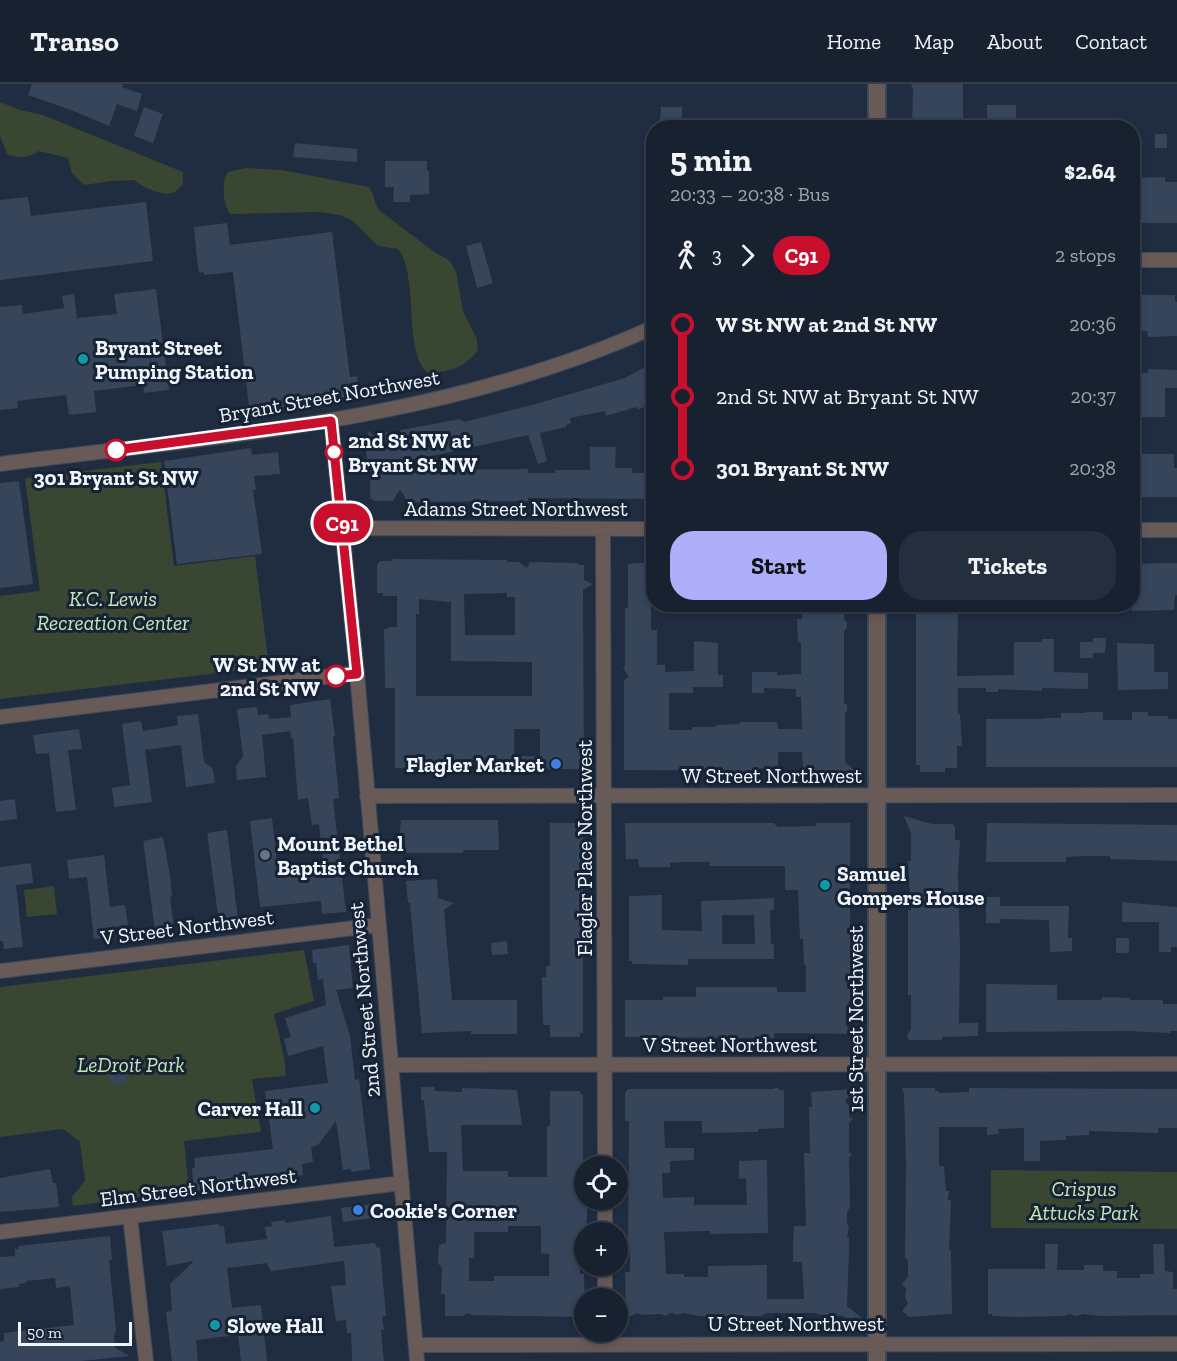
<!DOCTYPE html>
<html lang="en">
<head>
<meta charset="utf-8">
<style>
  :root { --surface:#182130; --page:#252e3c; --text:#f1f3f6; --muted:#9fa3ab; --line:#363e4c; --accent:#aeaefa }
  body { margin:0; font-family:"Zilla Slab",serif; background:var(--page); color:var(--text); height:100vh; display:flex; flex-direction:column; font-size:22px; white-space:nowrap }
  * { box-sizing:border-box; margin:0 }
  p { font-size:20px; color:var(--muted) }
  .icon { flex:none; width:33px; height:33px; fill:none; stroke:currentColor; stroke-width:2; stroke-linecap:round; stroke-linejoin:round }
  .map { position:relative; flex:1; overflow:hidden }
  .panel { position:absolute; left:646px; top:36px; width:494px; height:492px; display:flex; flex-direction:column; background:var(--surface); border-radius:24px; box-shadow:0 3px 9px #0003,0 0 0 2px var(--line) }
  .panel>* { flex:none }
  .badge { padding:0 12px; border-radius:20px; font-size:21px; line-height:39px }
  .buttons { position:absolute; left:574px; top:1072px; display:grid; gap:12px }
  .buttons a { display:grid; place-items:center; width:54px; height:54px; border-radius:50%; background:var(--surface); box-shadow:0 3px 9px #0003,0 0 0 2px var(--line); font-size:30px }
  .scale { position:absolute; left:18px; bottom:15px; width:114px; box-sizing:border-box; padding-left:6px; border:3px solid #f0f5fd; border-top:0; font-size:16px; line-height:21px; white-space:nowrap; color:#f0f5fd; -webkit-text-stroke:4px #162335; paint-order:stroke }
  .map>.badge { position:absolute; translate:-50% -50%; box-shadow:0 0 0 3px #fff }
  .legs { display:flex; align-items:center; gap:9px; height:66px; padding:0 24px; font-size:20px }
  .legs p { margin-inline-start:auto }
  .overview { display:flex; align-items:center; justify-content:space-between; height:102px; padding:0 24px }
  h1 { font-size:33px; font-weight:700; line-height:45px }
  .action { display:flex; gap:12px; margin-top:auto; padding:12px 24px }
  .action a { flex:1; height:69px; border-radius:24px; background:var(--accent); color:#111; font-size:24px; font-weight:700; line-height:69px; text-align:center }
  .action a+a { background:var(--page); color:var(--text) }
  ul { padding:0 24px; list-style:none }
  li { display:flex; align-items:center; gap:21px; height:72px; font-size:22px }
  li i { display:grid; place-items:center; width:9px; height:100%; margin:0 8px; background:currentColor }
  li i::after { content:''; width:15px; height:15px; margin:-8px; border:4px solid; border-radius:50%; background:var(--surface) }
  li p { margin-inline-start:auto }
  li:first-child i { background:linear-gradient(#0000 50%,currentColor 0) }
  li:last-child i { background:linear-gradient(currentColor 50%,#0000 0) }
  header { display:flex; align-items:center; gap:36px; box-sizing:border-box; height:84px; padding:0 30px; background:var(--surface); border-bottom:2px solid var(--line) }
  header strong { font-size:28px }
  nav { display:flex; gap:33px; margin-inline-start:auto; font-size:21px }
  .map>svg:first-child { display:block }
  .green { fill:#394632 }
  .building { fill:#37455b; fill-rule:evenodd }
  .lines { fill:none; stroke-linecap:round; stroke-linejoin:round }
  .minor-casing { stroke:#3d485a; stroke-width:16 }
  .tertiary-casing { stroke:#3d485a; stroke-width:20 }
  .minor { stroke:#685a57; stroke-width:14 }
  .tertiary { stroke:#685a57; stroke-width:16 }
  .line-1-casing { stroke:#fff; stroke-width:14 }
  .line-1 { stroke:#c8102e; stroke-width:9 }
  .culture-dot { fill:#0f9aa8; stroke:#162335; stroke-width:2 }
  .stop-1-dot { fill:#fff; stroke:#c8102e; stroke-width:3 }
  .shop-dot { fill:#3f7fe0; stroke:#162335; stroke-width:2 }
  .worship-dot { fill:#6b7280; stroke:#162335; stroke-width:2 }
  .labels { text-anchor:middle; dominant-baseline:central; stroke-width:6; stroke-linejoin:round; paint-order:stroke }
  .poi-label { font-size:21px; font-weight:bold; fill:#f0f5fd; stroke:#162335; text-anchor:start }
  .street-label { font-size:21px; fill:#f0f5fd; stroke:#162335 }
  .stop-label { font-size:21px; font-weight:bold; fill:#f0f5fd; stroke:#162335; text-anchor:start }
  .park-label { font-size:21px; font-style:italic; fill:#c7e7b7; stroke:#162335 }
</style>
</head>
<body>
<header>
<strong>Transo</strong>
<nav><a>Home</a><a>Map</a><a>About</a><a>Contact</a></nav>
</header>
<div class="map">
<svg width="1177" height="1277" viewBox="0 0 1177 1277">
  <rect width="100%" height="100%" fill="#202c40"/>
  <path class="green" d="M0 18 20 26 43 31 183 88V100C181 102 179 105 176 107 165 115 143 103 134 96L112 97 84 101 72 89 68 74 39 67C27 74 19 75 7 70L0 52Z
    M246 84 282 86 369 103C375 111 374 119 379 126L433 167 450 177 456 188 463 227 477 255 478 266C465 284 449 288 428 289 402 267 420 194 398 165L378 162 353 137 340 131 320 128 230 130C223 120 221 99 228 88Z
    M161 378 174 482 255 472 269 583 0 615V512L40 507 25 394Z
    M54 802 57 830 27 833 24 806Z
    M304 866 314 917 274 930 284 973 286 992 252 995 261 1048 184 1057 189 1107 73 1122 72 1113 85 1097 80 1058 63 1045 0 1053V903Z
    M991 1086 1177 1088V1145L991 1144Z"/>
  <path class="building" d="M32 0H123L122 3 142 10 137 27 117 20 109 42 71 26 28 11Z
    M911 0H963V44L912 42 913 7Z
    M987 21H1016V36L987 35Z
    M144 23 163 30 153 59 134 52Z
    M661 23H682V37L660 36Z
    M1155 50H1167V64H1155Z
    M295 59 357 65V78L293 73Z
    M385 77H427V87H429V110L410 111V118H393L394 103H385Z
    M1165 93V98H1177V139H1135L1132 135V94Z
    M28 113 31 132 146 118 153 177 0 196V116Z
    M227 139 230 161 332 148 350 293 357 292 360 311 250 331 233 188 204 191V188L199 189 197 175 194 143Z
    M481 158 493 199 477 204 466 162Z
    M156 205 169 306 144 309 143 301 94 307 96 328 69 331 66 311 17 317 18 324 0 326V223L22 221 23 230 64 224 62 212 74 210 77 234 117 230 114 210Z
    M1132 211H1175V218H1177V252L1148 253 1147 247H1132Z
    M654 278V317L638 326 636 323 606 332 605 327 570 334 571 339 566 341V343L540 349 547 377 538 380 528 351 394 380 395 386 528 385V389H555V386H590V363H616L615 384H632V389H654V415L528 414V417L414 418 407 417 400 405 393 417H374L370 414V376H367L365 358 369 347 373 351 387 348 397 357 401 346 460 335 464 338 532 321 625 294Z
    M1148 285 1177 286V304H1165V333H1132V289H1148Z
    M251 364 252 371 278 368 280 390 254 392 256 406H253L262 470 177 480 164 377Z
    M1132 370H1174V384H1177V413H1132Z
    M19 397 33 500 0 504V399Z
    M392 475 507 476V478H519L527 484 530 478 577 479 579 481H584V496L593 500 583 506 584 685H547V687L532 688 528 687V684H395V604H385L384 545H388V543H397V512H383V509H377V481L380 477H392ZM507 509V513H515V551H465L464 510ZM419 515 451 518V577L532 578V612H416V530H419ZM514 645H540V672H514Z
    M634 479H654V504L651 505V546H657V581H665V588L694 587V557L718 559V591H723V603H693V609H669V646H692V643H716V641L740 640V638H777L778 645H802L801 613H796V605L764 604V609H752V588H777V591L801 590V558H798L797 535H802V520H844V536L847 538V544L844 547V619L847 621V627L845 629V678L855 687 813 688V685H803L802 668H778V682L772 687 760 684 758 687 624 686V596L629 593 623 584 625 582V525L628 523V481Z
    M1165 479H1177V511H1175L1174 526 1132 527V480Z
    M919 520H958L957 592 1014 591V558H1042V555H1054V588L1088 589V605L1042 604V607L998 605V608H986V604H958V630H960L962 662H957V684H945V688H920V681H916V523H919Z
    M1093 554H1106L1105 569H1093V574H1080V558H1093Z
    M1117 559 1154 560V588H1168V605L1118 606Z
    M330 615 335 652H333L339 714 333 715 346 828 322 830 321 817 260 823 250 737 272 734 278 784 323 778 319 740 312 741 308 714 298 716 293 654H291L290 647 262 651 266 693 237 696 236 682 243 672 237 625 257 623 258 631 268 630 269 635 291 633 290 621Z
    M1085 628H1103V636H1132V628H1148V632H1168V635H1177V683H986V635H1045V634H1061V629H1085Z
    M198 630 204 678 213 685 215 699 186 703 181 661 145 666 152 718 114 723 112 704 130 701 122 640 141 637 143 647 168 643 178 641 177 632Z
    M79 645 82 665 68 666 76 726 56 728 49 669 36 670 33 651Z
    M15 715 17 735 0 737V717Z
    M904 732 932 740H952L955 743V756H960L958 790 960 865 959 939H978V952L942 953V956H909L907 951 911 945V911H908V826H911L908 777H911V749Z
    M401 736H498L499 766H463V769H403V762H399Z
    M550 739H580V743H583V949H580V953H550V941H543L542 893H546V882H550Z
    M625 739H773L778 743 816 742V739H850V916L846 923V942L856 950 777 949 774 950V954L625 953V916H663V913H696V903H777V908H806V881H804L803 855H800L798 806H785V782H709L710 778H685L670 779V783H639L638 775H626Z
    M987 739 1177 741V777L1110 775V772H1082L1066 773V778H986Z
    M227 746 238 836 219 839 207 749Z
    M163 753 170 792 172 812 170 813 174 844 155 846 143 757Z
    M104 771 110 823 125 821 128 841 113 843 114 852 94 855 87 793 69 795 67 776Z
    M31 779 33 799 16 801 23 863 4 865 3 857H0V783Z
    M437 795 438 814 454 819 444 826 452 916H517V950H471V947L422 949 410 819H408L406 797Z
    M662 811V846L702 847 701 817 774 814V826H770L771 860H774V875H688V881L632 880V877H629V812ZM722 831H754L755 860H722Z
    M986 813H1000V822H1069L1068 854H1072V867L1050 868 1049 836 1000 835V839H986Z
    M1122 818 1177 823V863H1171V868H1159V838H1122Z
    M1116 854H1129V869H1116Z
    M507 857 508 870 492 871 491 859Z
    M349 861 353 904 336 906 350 952 355 996 359 995 370 1085 351 1088V1085L343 1086 336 1037 318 1061 311 1063 313 1078 302 1080 303 1091 294 1092 295 1095 262 1100 194 1108 192 1084H195L194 1074 273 1065 265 1007 328 999 323 962 288 972 284 955 291 953 285 934 326 921 323 895 318 896 316 879H313L312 866Z
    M986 900 1057 901V916H1102V913L1130 914V916H1163V920H1177V947H1170V949L1130 947 986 948Z
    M117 982 126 986 127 996 119 1002 110 998 109 988Z
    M421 1003H434L435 1007 462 1008V1004L517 1006 522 1041H461L463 1087H508V1093H547V1042H550V1007H580V1010H583V1080H585V1116H587V1131L585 1159 580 1160V1190H584L585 1233 470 1231 469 1229 462 1232H445V1210H441L442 1187 441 1182 438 1180 439 1161 446 1159 447 1068H429L424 1016H421ZM508 1142H541V1169L549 1170V1192H494V1197H469V1174H474V1148H508Z
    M776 1003 780 1006H784V1044L758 1045V1048L702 1049V1037H664L665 1064H694V1076L670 1077V1089H662L663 1114 694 1113V1121H747L746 1094 739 1095V1077L767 1076 768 1149 710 1150V1147L664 1148 666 1190H684V1193H708V1182L767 1181V1215H804L802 1178H793V1156L794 1142H806L804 1069H810L809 1023H812L811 1008 855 1005 845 1017 849 1022V1033L853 1035 849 1039V1068L852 1071 849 1073 850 1123 847 1129V1140L849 1144 847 1153 849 1154V1170L847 1222 867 1238V1245L842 1232 820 1231V1230L812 1229H768L763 1230V1232H700L683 1229 677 1231 671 1229 665 1232 661 1230 640 1231 638 1229 626 1234 625 1188H630V1168L628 1167 629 1037H625V1009L628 1005H774Z
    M902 1004H935V1007H939V1009L969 1008V1004L1177 1005V1044H1158V1049L1089 1047V1051L1066 1052V1056L1040 1057V1077H1024V1044L998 1045 999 1050 987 1051V1043H939V1082H944L946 1107H949L948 1116H951L949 1166H951L952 1230 909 1233 902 1227 908 1220 905 1213 906 1204 902 1200 908 1193V1176L905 1174 906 1080 904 1011Z
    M50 1085 53 1099H56L59 1123 0 1128V1094Z
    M373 1120 374 1134 343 1138 341 1124Z
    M331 1132 334 1163 375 1159 376 1163 380 1164 386 1232 382 1233 384 1246H381L384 1277H352L351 1249H347L346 1236 336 1237 331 1202 346 1201 344 1177 271 1187 267 1179 227 1184 232 1224 261 1221 267 1277H241L238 1251 196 1256 198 1277H172L166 1228 172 1227 170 1200 194 1177 167 1182 162 1147 219 1140V1142H224L226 1160 267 1155 265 1143 272 1142 271 1138 285 1136V1139Z
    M110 1152 112 1176H109L116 1247 114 1250 115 1264 130 1272 81 1277H0V1258L4 1257V1249L74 1241 70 1202 56 1204 55 1194 26 1197V1199L19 1200V1203L0 1205V1173L15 1172V1165H18L19 1162Z
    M1045 1160H1058L1057 1186H1084V1181H1103V1187H1117V1194H1140V1190H1154L1153 1160H1164L1165 1187 1173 1188V1205H1177V1231L1101 1232 1084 1230 1077 1232 1069 1230 1064 1232 1015 1233 992 1232V1230H988V1185H1045Z"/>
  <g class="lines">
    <defs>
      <path id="minor" d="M1132 176H1177
        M331 337 357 589 417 1277
        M0 380C221 352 449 336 654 243
        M343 444 654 445
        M603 445 605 1083
        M1132 446H1177
        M0 633 357 589
        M367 712 1177 711
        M0 887 379 841
        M392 981 1177 980
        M605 1116V1149
        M130 1132 146 1277
        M0 1148 402 1099
        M605 1215V1182
        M416 1261 1177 1260"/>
      <path id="tertiary" d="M877 0V44
        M877 520V1277"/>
    </defs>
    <use href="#minor" class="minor-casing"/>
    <use href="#tertiary" class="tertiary-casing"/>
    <use href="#minor" class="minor"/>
    <use href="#tertiary" class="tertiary"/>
  </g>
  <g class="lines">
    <defs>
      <path id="line-1" d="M116 366 331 337 357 590 336 592"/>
    </defs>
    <use href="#line-1" class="line-1-casing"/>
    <use href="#line-1" class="line-1"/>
  </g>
  <g class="culture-dot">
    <circle cx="83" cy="275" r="6"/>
    <circle cx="825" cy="801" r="6"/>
    <circle cx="315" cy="1024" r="6"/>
    <circle cx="215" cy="1241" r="6"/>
  </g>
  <g class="stop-1-dot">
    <circle cx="116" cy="366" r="10"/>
    <circle cx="334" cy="368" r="8"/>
    <circle cx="336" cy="592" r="10"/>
  </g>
  <g class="shop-dot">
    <circle cx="556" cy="680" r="6"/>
    <circle cx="358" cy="1126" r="6"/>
  </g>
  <circle class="worship-dot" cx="265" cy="771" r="6"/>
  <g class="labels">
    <g class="poi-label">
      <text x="95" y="263">Bryant Street<tspan x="95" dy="24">Pumping Station</tspan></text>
      <text x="544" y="680" text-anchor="end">Flagler Market</text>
      <text x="277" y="759">Mount Bethel<tspan x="277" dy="24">Baptist Church</tspan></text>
      <text x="837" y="789">Samuel<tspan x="837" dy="24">Gompers House</tspan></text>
      <text x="303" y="1024" text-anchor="end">Carver Hall</text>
      <text x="370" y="1126">Cookie's Corner</text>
      <text x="227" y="1241">Slowe Hall</text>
    </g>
    <g class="street-label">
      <text transform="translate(329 312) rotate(-10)">Bryant Street Northwest</text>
      <text x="516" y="424">Adams Street Northwest</text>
      <text x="772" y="691">W Street Northwest</text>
      <text transform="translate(584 764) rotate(-90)">Flagler Place Northwest</text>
      <text transform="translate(187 843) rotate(-7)">V Street Northwest</text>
      <text transform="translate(364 916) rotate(-95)">2nd Street Northwest</text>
      <text transform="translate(855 935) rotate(-90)">1st Street Northwest</text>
      <text x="730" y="960">V Street Northwest</text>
      <text transform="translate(198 1103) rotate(-7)">Elm Street Northwest</text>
      <text x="796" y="1239">U Street Northwest</text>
    </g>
    <g class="stop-label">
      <text x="348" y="356">2nd St NW at<tspan x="348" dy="24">Bryant St NW</tspan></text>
      <text x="116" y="393" text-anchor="middle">301 Bryant St NW</text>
      <text x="320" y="580" text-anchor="end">W St NW at<tspan x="320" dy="24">2nd St NW</tspan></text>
    </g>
    <g class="park-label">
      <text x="113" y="514">K.C. Lewis<tspan x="113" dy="24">Recreation Center</tspan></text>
      <text x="131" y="980">LeDroit Park</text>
      <text x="1084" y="1104">Crispus<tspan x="1084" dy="24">Attucks Park</tspan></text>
    </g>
  </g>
</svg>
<div class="buttons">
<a><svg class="icon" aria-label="locate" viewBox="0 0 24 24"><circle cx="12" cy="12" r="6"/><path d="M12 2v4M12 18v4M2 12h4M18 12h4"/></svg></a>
<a>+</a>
<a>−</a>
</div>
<div class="scale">50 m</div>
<b class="badge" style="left:342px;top:439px;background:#c8102e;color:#fff">C91</b>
<section class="panel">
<div class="overview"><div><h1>5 min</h1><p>20:33 – 20:38 · Bus</p></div><b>$2.64</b></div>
<div class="legs"><svg class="icon" aria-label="walk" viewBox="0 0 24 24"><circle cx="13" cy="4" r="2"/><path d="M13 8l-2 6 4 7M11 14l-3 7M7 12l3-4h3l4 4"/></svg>3<svg class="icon" aria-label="forward" viewBox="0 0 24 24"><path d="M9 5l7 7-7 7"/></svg><b class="badge" style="background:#c8102e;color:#fff">C91</b><p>2 stops</p></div>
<ul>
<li><i style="color:#c8102e"></i><b>W St NW at 2nd St NW</b><p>20:36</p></li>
<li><i style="color:#c8102e"></i><span>2nd St NW at Bryant St NW</span><p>20:37</p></li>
<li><i style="color:#c8102e"></i><b>301 Bryant St NW</b><p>20:38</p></li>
</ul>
<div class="action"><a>Start</a><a>Tickets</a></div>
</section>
</div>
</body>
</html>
